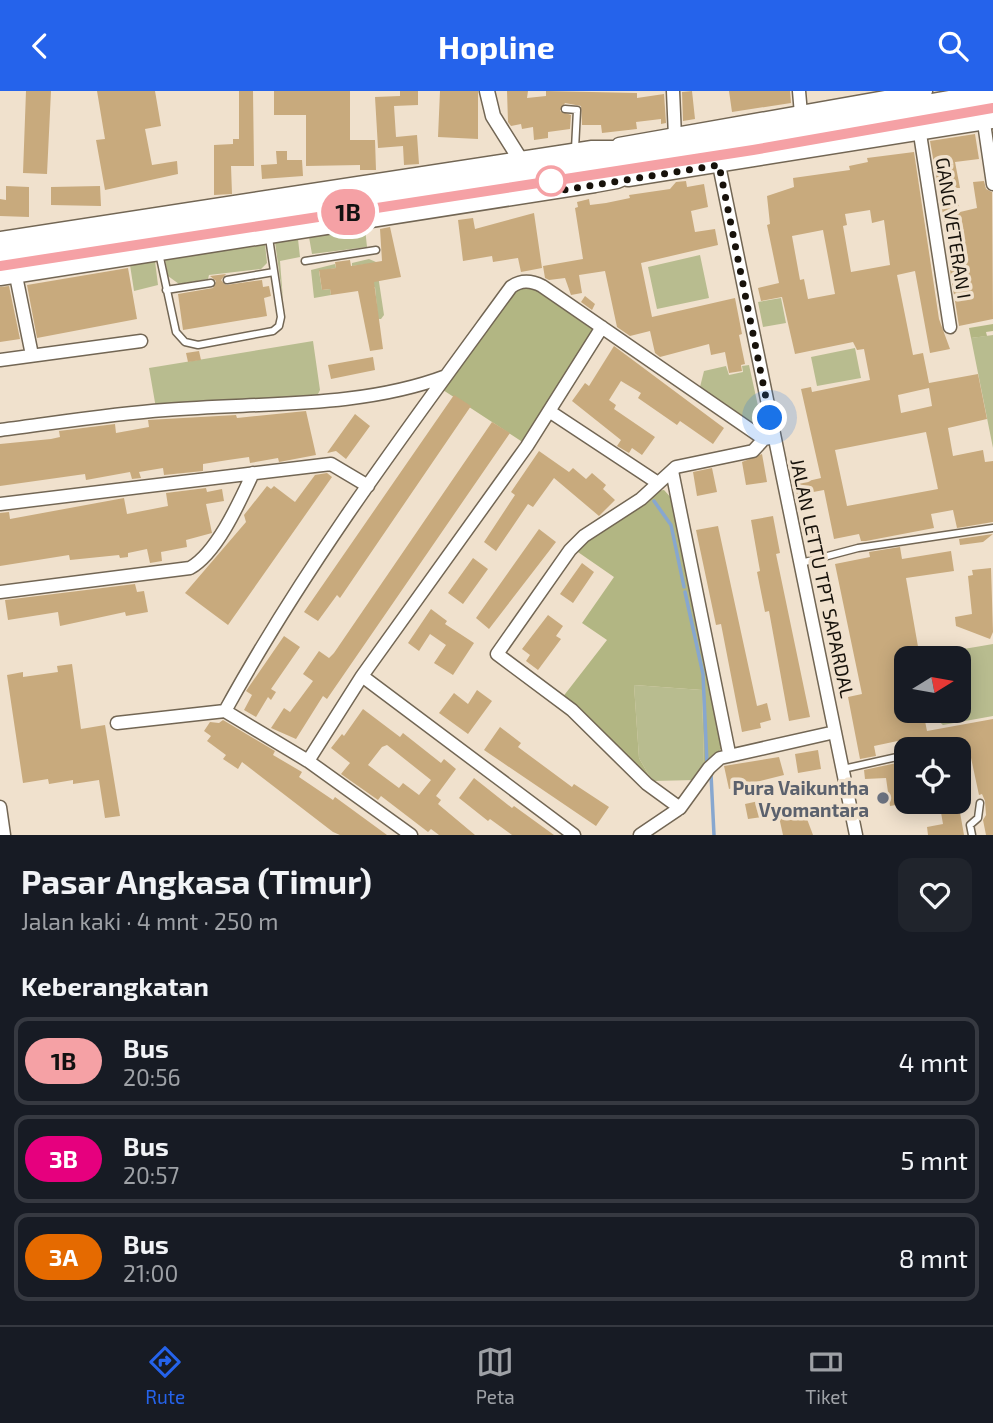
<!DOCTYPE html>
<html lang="id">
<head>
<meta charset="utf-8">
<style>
  :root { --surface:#171b24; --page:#20242c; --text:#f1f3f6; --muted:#9ea1a6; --line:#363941; --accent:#2563eb }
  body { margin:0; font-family:"Exo 2",sans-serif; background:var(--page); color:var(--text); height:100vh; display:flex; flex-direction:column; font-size:26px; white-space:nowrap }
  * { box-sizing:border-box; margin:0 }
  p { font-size:23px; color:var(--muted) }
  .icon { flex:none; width:38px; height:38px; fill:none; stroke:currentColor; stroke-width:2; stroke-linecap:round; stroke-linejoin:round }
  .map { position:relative; height:744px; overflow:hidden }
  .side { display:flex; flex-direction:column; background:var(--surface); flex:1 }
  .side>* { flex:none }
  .badge { padding:0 14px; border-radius:23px; font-size:24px; line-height:46px }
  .needle { width:46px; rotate:79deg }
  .fabs { position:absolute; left:894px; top:555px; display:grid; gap:14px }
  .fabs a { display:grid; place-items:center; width:77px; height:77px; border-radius:14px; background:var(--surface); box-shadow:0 4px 18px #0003; font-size:35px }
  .you { position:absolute; width:35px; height:35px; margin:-18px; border:5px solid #fff; border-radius:50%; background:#1a73e8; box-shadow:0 0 0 10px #1a73e833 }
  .map>.badge { position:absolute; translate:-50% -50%; box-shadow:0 0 0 4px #fff }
  h2 { padding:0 21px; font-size:26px; line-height:63px }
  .round { display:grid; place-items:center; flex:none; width:74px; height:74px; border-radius:14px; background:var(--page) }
  .summary { display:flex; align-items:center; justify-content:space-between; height:119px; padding:0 21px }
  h1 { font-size:33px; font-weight:700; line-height:52px }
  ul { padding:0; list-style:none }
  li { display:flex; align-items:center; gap:21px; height:88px; margin:0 14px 10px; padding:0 7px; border:4px solid var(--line); border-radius:14px }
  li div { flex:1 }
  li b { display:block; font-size:26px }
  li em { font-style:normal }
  li .badge { min-width:77px; font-weight:700; text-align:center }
  header { display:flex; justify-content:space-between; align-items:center; height:91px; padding:0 21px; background:var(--accent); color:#fff; font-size:32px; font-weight:700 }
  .menu { display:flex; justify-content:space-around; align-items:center; height:98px; border-top:2px solid var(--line); background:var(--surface); font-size:19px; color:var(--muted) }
  .menu a { display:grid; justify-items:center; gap:4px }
  .menu .current { color:var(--accent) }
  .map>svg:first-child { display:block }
  .green { fill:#b8bc8f }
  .forest { fill:#b2b683 }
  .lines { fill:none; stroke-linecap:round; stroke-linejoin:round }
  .stream { stroke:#87a7cf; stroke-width:3.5 }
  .building { fill:#c8aa7d; fill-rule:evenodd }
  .service-casing { stroke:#726654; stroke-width:9 }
  .minor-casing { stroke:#726654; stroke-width:15 }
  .tertiary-casing { stroke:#726654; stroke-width:17 }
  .trunk-casing { stroke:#726654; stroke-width:22 }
  .service { stroke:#fff; stroke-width:6 }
  .minor { stroke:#fff; stroke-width:12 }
  .tertiary { stroke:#fff; stroke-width:14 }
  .trunk { stroke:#fff; stroke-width:19 }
  .line-casing { stroke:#fff; stroke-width:16 }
  .line { stroke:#f5a1a5; stroke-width:10 }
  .walk { stroke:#17120b; stroke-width:7; stroke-dasharray:0 12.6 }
  .stop-dot { fill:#fff; stroke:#f5a1a5; stroke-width:3.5 }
  .worship-dot { fill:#6b7280; stroke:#f0e1cd; stroke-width:2.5 }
  .labels { text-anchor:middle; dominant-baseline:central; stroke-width:7; stroke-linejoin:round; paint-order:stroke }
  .street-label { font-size:19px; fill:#17120b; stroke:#f0e1cd }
  .worship-label { font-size:19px; font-weight:bold; fill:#5b616d; stroke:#f0e1cd; text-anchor:end }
</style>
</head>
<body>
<header><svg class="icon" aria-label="back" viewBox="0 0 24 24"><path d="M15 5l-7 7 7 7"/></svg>Hopline<svg class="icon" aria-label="search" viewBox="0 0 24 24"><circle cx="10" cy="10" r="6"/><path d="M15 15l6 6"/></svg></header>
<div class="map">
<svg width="993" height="744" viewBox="0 0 993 744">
  <rect width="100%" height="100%" fill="#f0e1cd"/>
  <path class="green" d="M365 137 367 156 312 163 309 146Z
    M298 148 300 166 280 170 283 209 275 151Z
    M265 153 267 172 261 178 209 184 208 188 179 193 168 185 165 168Z
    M700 164 709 207 657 218 648 176Z
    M369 168 376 171 384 224 381 228H378L375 196 350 200 368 173 352 175V172Z
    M155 170 158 194 134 200 130 174Z
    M335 173 336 177 319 180 322 199 330 198 331 204 314 207 311 179Z
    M781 207 786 232 763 236 758 211Z
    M993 244V357L971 247Z
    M313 250 320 299 317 305 157 323 149 277Z
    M855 257 861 287 817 295 811 266Z
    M749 274 762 333 758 336 700 296 704 280 726 275 729 284 743 281 742 275Z
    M993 553V625L943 634 935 627 933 620H959V567L923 565Z
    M634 594 702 599 704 674 696 689 652 690 639 667Z"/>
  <path class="forest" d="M533 196 593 239 524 352 443 299 517 197Z
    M993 233V240L986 241 987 245 971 247 969 237Z
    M664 399 674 410 723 656 704 674 702 599 634 594 639 667 652 690 562 607 607 549 582 532 614 486 575 459 657 400Z"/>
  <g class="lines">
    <path class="stream" d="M654 410 671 434 684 496
      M685 501 703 583 707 673
      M711 683 714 744"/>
  </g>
  <path class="building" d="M26 0H51L47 83 23 82Z
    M97 0H155L161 35 145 38 152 74 177 70 178 83 105 99 96 49 105 48Z
    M239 0H253L254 75H231L232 103 214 104V54L233 53V48H239Z
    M274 0H350V49H375L376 79H360V74L306 75V24H274Z
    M400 0H418V14L394 15 396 46 417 44 419 73 404 74 403 55 378 57 375 6 400 5Z
    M440 0H478V48L438 46Z
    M507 0H528L527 7 546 5V0L637 2V7L664 3 666 32 661 33V28L636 31 637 38 602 42 601 34H582L581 15 565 12 560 20 571 24 570 38 548 41V47L534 49 533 36 522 38 521 33 511 35 508 31Z
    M692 0 695 28 683 30 682 1Z
    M729 0H790L791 12 732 21Z
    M975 43 979 68 955 71 960 97H956L960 121 977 117 973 91 984 90 986 98 992 101 993 228 959 235 950 179 961 177 956 150 948 152 930 50Z
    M276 60H287V69H302L303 85 262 88 261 74 277 73Z
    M914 61 939 228 950 258 930 262 915 180 897 184 913 264 923 262 929 292 978 283 987 328 948 337 953 365 983 359 985 371 993 370V431L957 437 953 419 931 423 934 437 866 450H861L859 443 834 448 824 399 797 404 796 398 795 393 821 387 801 298 811 296 812 301 870 289 864 258 857 259 853 251 795 263 782 206 761 210 758 197 779 192 767 134 770 133 767 105 794 96 793 87 850 79 849 75 868 71 867 67ZM870 119 872 132 884 129 890 174 851 181 843 135 847 134 845 123ZM823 139 835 203 808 208 804 188 800 189 792 145ZM929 297 932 315 901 322 898 304ZM926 341 938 398 847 415 835 359Z
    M686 90 687 96 704 93 708 116 691 120 695 141 715 138 718 154 641 172 652 226 735 207 742 243 739 244 745 273 741 274 742 280 729 282 725 261 711 264 709 253 660 266 655 262 650 240 630 245 617 236 605 180 579 184 582 202 571 204 565 187 549 189 545 187 543 175 583 168 575 117 578 116 577 111 589 108 590 114 606 112 630 107 629 104 670 98 676 91Z
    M6 95 29 96V126L0 125V108L6 109Z
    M100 95 101 115 51 114V96Z
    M534 122 542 177 521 181 518 167 493 171 492 165 463 170 458 129 473 127 475 138Z
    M390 136 401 186 374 191 383 258 370 260 358 200 331 204 330 198 322 199 319 179 336 177 335 171 350 169 351 175 382 170 380 138Z
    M128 177 137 228 37 247 27 194Z
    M226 183 221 189 226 194 262 189 263 196 269 195 271 205 264 207 267 225 183 239 178 203 213 197 216 190 210 185Z
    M9 195 20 248 0 251V196Z
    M585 205 595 213 592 219 581 211Z
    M614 255 724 337 713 353 680 330 677 334 638 307 641 302 621 290 609 309 616 314 614 318 655 346 642 364 632 357 629 362 617 355 621 349 572 310 585 292 589 295Z
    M199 260 201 269 188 271 186 262Z
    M373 266 375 279 331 288 328 274Z
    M454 304 471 315 340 507 337 504 318 530 304 521Z
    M306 320 316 364 279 371 278 367 250 372 249 366 228 369 203 373V380L164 384 163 377 139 381 141 387 132 388 130 381 86 389 85 383 0 395V353L51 348 60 346 59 340 115 333 116 342 149 336 148 329 236 324 237 327Z
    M355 323 370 335 346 368 336 360 327 362Z
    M492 331 510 342 327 608 323 605 296 648 271 637 284 617 290 621 313 590 303 583 319 560 329 567 334 562Z
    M539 360 569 381 573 377 586 388 592 382 606 394 603 398 615 409 599 425 554 387 533 416 528 413 496 460 484 451 515 404 511 401Z
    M762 363 767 391 746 394 742 371Z
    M712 377 717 401 697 405 693 381Z
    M327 382 332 386 228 534 185 502 246 431 244 424 267 395 271 398 274 395 295 411 315 384Z
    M206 397 207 401 222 398 224 410 206 413 212 442 186 449 187 456 161 461 162 470 150 472 147 458 128 462V466L120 467 119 464 70 469 69 464 0 475V422L9 421 10 428 124 407 127 423 168 415 166 402Z
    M773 425 780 462 776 463 810 626 789 630 769 520 765 521 757 481 760 480 751 429Z
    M718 435 757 615 767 612 771 629 760 632 761 637 742 641 721 533 716 534 696 439Z
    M539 438 556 451 489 538 476 527Z
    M993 443 983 451 960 454 959 448Z
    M900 456 902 468 951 460 954 480 906 487 920 567H906V620H923L927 640 993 628V744H986L983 729 986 724 985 710 982 703 979 704 968 653 945 658 943 646 908 654 907 648 874 655 876 665 860 668 848 606 862 603 835 473 870 466 869 461Z
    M473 467 488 478 463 513 448 502Z
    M582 472 594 481 573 512 560 503Z
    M991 477 993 541 990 548 956 535 955 526 972 523 968 485 973 484 972 479Z
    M135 493 137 501 144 500 148 521 126 525 125 521 60 535 58 521 8 529 5 509Z
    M431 518 447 530 445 533 474 552 453 584 434 572 446 554 430 543 419 560 408 552Z
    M548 524 563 535 556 545 561 548 538 579 526 570 530 564 522 558Z
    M284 545 300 556 271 598 276 601 271 609 268 606 256 626 244 619 252 604 246 600Z
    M72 573 81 638 105 634 120 725 105 727 99 689 73 693V689L49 693 48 688 23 692 7 584 23 581V586L58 581 57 575Z
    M477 599 492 610 468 643 439 622 454 602 468 613Z
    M363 618 400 646 403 642 441 672 444 668 456 678 436 705 441 709 438 713 475 744H439L431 738 428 741 381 705 378 709 341 683 350 672 331 657 342 643 344 645ZM387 654 431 689 419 704 403 692 399 697 368 674 382 656Z
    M223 629 275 660 273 664 302 681 299 686 333 709 335 706 387 744H340L333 741 242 671 238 678 223 668 226 664 207 650 211 645 204 640 210 631 219 632Z
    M500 636 521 652 518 656 572 696 574 693 609 716 596 735 484 659Z
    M818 659 821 678 798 682 795 663Z
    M779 666 784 684 729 698 724 675Z
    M906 670V684H904L908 712 890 715 886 687 865 688 864 679Z
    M474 687 512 717 514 715 554 744H512L490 728 488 730 459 707Z
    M759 710 762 726 748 728 745 713Z
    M939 710H958L964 744H928L927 736 943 733Z
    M804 720 813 744H783L779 726Z"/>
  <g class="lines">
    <defs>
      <path id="service" d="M565 18 577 19 575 58
        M159 162 176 241 185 251 198 254 273 240 279 235 281 226 269 147
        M305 170 376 159
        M227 189 274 181
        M166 199 211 192
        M801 472 858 457 993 437
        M928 658 939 655
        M843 678 906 664
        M972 744 970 734 978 727 980 712"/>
      <path id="minor" d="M673 0 675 46
        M799 0 801 23
        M984 32 993 93
        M920 43 950 236
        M719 74 856 744
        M16 185 32 264
        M0 269 141 250
        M549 320 658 392
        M0 339C55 332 110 323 165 319 257 311 359 318 446 285
        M672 380 729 662
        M0 413 331 373 368 395
        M0 501 190 477C217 462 240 410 253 382
        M225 620C307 471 411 333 511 196 521 189 530 189 542 195L764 348 774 346
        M117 632 225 620 308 670 411 744
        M308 670 362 585
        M0 716 4 744
        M680 717 647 693 572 619 497 563 570 459 584 445 641 408 676 376 753 360 764 348
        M574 744 362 585 527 355 602 236
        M640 744 680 717 709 677 720 667 835 641"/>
      <path id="tertiary" d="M487 0 493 25 520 68
        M619 54 925 0
        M628 88 993 30
        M0 148 592 57H628
        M0 187 595 94 617 90 636 82"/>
      <path id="trunk" d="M0 160 750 44 993 2
        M0 175 753 59 993 17"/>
    </defs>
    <use href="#service" class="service-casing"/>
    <use href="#minor" class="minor-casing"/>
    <use href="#tertiary" class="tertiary-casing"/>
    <use href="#trunk" class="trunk-casing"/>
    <use href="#service" class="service"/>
    <use href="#minor" class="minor"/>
    <use href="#tertiary" class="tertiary"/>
    <use href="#trunk" class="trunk"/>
  </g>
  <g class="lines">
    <defs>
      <path id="line" d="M0 175 753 59 993 17"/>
    </defs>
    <use href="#line" class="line-casing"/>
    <use href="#line" class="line"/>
    <path class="walk" d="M551 90V101L719 74 770 327"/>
  </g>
  <circle class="stop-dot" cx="551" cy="90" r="14"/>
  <circle class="worship-dot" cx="883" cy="707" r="7"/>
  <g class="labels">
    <g class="street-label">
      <text transform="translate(954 137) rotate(81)">GANG VETERAN I</text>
      <text transform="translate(823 487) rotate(78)">JALAN LETTU TPT SAPARDAL</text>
    </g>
    <g class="worship-label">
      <text x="869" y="696">Pura Vaikuntha<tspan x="869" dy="22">Vyomantara</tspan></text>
    </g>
  </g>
</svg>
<div class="fabs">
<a><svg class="needle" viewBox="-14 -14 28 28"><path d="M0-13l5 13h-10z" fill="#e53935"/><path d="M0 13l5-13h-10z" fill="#9ea1a6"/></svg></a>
<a><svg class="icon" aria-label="locate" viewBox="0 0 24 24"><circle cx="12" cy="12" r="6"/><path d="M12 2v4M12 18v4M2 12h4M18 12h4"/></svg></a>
</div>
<div class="you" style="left:770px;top:327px"></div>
<b class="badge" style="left:348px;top:121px;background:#f5a1a5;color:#111">1B</b>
</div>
<section class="side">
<div class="summary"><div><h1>Pasar Angkasa (Timur)</h1><p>Jalan kaki · 4 mnt · 250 m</p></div><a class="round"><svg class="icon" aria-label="heart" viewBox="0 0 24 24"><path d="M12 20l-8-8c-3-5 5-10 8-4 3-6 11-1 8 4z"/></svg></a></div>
<h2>Keberangkatan</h2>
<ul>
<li><span class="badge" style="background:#f5a1a5;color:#111">1B</span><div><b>Bus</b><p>20:56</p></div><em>4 mnt</em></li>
<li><span class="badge" style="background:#e6007e;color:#fff">3B</span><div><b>Bus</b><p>20:57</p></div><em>5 mnt</em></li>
<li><span class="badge" style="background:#e56a00;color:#fff">3A</span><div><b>Bus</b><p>21:00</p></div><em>8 mnt</em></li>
</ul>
</section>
<nav class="menu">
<a class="current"><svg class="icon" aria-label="directions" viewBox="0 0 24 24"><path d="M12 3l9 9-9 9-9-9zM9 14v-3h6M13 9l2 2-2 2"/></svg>Rute</a>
<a><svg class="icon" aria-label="map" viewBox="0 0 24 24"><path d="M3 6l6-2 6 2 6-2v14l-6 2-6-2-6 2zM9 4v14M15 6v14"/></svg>Peta</a>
<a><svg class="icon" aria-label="tickets" viewBox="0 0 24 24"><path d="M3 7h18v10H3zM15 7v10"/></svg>Tiket</a>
</nav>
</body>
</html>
